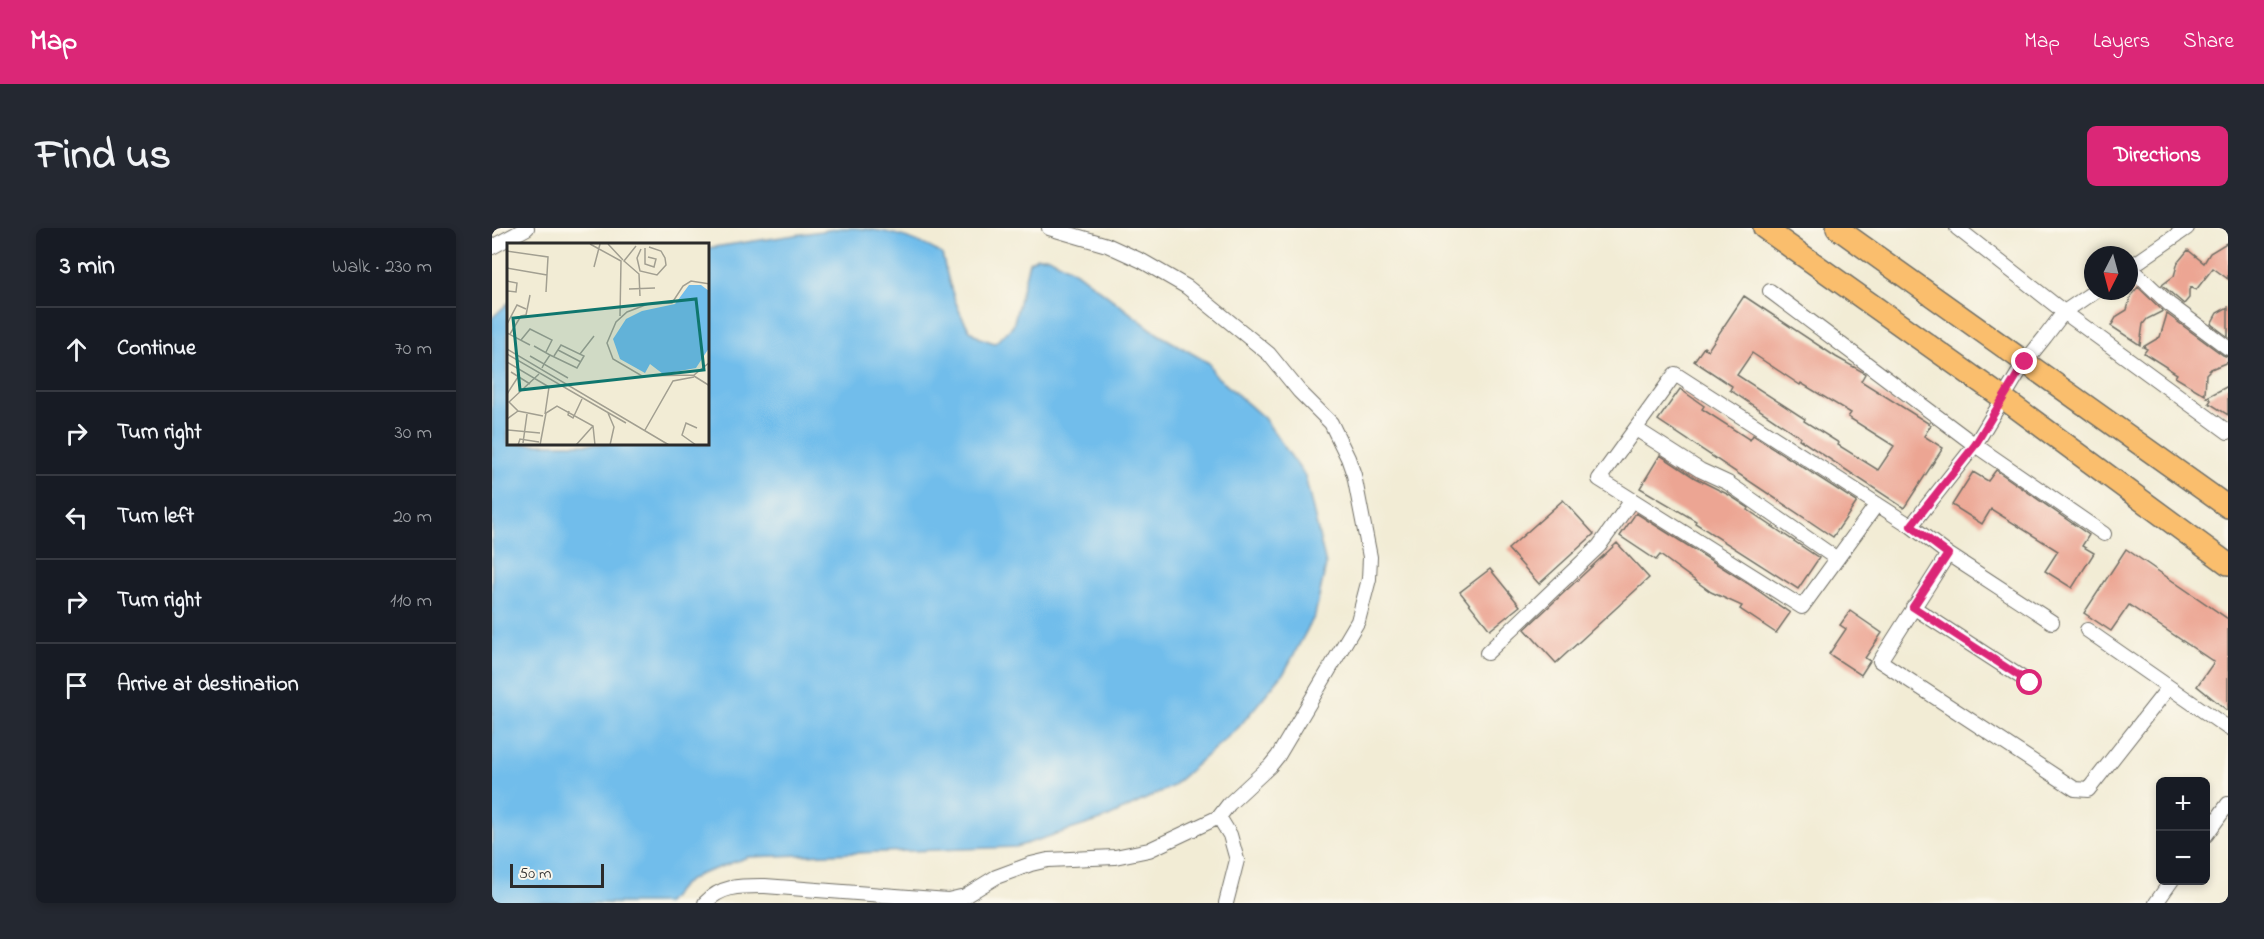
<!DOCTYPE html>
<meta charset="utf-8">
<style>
:root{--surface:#171b24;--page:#242831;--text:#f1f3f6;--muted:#9ea1a6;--line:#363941;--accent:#db2777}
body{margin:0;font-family:"Indie Flower",sans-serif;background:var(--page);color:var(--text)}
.controls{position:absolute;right:18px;bottom:18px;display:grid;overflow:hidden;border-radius:9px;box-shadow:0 3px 9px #0003}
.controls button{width:54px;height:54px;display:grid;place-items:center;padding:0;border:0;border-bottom:2px solid var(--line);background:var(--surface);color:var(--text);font:30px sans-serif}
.compass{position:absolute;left:1592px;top:18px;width:54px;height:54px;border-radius:50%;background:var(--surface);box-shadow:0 3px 9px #0003;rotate:186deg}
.scale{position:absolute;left:18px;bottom:15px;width:94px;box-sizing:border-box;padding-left:6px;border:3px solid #2b2b2b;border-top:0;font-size:16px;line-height:21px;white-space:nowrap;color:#2b2b2b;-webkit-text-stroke:4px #fbf7ec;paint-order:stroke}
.stop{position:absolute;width:18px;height:18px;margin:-14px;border:4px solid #db2777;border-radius:50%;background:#fff}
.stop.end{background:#db2777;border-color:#fff;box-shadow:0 2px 6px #0008}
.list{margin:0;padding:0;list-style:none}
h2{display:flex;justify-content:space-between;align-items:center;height:78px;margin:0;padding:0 24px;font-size:26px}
h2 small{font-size:20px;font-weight:400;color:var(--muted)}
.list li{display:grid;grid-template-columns:39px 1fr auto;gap:18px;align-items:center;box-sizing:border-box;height:84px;padding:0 24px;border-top:2px solid var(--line)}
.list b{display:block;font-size:22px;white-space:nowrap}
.list em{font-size:20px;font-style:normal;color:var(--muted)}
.icon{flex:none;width:33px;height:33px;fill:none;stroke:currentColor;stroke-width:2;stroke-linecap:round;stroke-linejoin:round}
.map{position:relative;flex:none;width:1736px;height:675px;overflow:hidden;border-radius:9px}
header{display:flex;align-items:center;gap:36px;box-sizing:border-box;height:84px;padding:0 30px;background:var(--accent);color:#fff}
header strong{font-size:28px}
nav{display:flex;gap:33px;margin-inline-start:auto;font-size:21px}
.intro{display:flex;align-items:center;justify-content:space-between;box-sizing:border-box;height:144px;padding:0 36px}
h1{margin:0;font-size:42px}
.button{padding:15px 27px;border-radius:9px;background:var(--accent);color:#fff;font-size:21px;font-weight:700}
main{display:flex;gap:36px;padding:0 36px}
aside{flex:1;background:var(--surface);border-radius:9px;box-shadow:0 3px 9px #0003}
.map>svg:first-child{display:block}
.water{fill:#71bdeb;stroke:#4e748b;stroke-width:1.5}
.building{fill:#eca593;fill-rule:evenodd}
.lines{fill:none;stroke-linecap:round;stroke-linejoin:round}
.minor-casing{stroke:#716f66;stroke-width:16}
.highway-casing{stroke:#716f66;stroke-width:24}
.minor{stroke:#fff;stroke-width:14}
.highway{stroke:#fabe6d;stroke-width:21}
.route{stroke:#db2777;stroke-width:8}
.inset-road{fill:none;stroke:#a29f91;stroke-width:1.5}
.view{fill:#0f766e;fill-opacity:0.15;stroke:#0f766e;stroke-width:3}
.inset-edge{fill:none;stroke:#2b2b2b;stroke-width:3}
</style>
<header>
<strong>Map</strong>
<nav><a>Map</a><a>Layers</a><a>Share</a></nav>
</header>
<div class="intro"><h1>Find us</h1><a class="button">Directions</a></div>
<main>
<aside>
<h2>3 min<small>Walk · 230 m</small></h2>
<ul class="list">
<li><svg class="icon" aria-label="ahead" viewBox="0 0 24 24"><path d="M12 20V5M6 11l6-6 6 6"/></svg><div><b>Continue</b></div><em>70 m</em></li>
<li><svg class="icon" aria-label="right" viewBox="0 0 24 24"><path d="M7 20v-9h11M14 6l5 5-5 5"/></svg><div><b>Turn right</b></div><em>30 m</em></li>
<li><svg class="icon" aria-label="left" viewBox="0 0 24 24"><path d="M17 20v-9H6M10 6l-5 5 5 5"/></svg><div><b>Turn left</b></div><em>20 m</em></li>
<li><svg class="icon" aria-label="right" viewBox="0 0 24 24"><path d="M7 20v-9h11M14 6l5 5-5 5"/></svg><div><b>Turn right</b></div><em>110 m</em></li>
<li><svg class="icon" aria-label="arrive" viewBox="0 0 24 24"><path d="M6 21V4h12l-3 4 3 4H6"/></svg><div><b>Arrive at destination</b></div></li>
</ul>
</aside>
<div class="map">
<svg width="1736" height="675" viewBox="0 0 1736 675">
<rect width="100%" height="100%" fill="#fbf7ec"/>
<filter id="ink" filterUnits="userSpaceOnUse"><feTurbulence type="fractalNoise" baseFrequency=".0167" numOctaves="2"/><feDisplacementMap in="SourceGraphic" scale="12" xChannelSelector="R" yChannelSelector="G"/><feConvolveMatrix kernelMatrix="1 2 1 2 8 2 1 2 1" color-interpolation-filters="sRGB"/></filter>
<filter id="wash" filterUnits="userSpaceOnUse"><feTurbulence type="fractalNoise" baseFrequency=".008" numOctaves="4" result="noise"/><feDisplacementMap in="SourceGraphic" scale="24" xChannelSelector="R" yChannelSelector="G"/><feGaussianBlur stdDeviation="1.35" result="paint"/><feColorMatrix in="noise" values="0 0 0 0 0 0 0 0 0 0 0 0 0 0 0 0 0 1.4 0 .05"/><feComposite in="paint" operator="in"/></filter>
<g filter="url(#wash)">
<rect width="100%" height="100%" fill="#f2ecd5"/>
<!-- water -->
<path class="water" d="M350,0C388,0 418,7 450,26C455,49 464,83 478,102C484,110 494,112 503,115L521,98L537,34L545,29H557L584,44L666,106L717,135L722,146L772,190L813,248L834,337L823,387L793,443L747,499L679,559L612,591L524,619L256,629L206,647L190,657L175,675H0V90L16,75V216H216V20Z"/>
<g id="blocks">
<!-- building -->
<path class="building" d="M1736,14V51L1721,40L1704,62L1699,59L1697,62V70L1692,76L1670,57L1682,48L1686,34L1696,22L1712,35L1718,25Z
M1646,59L1671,83L1655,91L1651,96L1648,117L1619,98L1625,88L1635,82L1639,67Z
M1252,68L1344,129L1371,144L1373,146L1369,153L1439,197L1432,208L1451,220L1412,280L1307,211L1308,209L1238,162L1240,158L1202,133L1212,119L1216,122ZM1260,125L1308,157L1309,155L1359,185L1356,189L1402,218L1386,242L1346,217L1347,215L1312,193L1313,191L1245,147Z
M1736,79V109L1719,96L1725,85Z
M1675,86L1731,127L1736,129V134L1719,141L1714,146L1713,167L1683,149L1685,146L1652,125L1655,121L1651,119L1668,109Z
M1736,158V187L1717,175L1719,172L1715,169Z
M1188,161L1212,178L1210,181L1258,212L1261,207L1365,274L1341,309L1166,192Z
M1168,227L1203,250L1237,267L1257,280L1256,282L1327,330L1306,361L1203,295L1204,293L1148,260Z
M1504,242L1597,307L1590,318L1602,325L1580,360L1553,343L1566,323L1499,281L1490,296L1460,277L1481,244L1496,253Z
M1071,272L1102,306L1047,356L1016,321Z
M1144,285L1255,355L1298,385L1284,405L1248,381L1250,378L1219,364L1168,327L1164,332L1128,308Z
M1125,315L1157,350L1064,435L1033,401Z
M1634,321L1736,391V483L1705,458L1722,434L1637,377L1619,403L1592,385Z
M998,341L1028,378L998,402L968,364Z
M1358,383L1390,405L1373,430L1378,433L1369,447L1337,426L1354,401L1348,397Z"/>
</g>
</g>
<g filter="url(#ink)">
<use href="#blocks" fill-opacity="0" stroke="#716f66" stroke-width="1.5"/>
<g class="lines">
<defs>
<path id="minor" d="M1465,0L1572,84L1736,204
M0,19L35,0
M1638,39L1677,76L1736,120
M1637,40L1695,0
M1278,63L1483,217L1533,134L1553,109L1572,84L1603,63
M1144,201L1208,242L1236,255L1345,331
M1385,276L1310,379L1107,251L1183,146L1419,298
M1456,326L1388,433L1583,561L1596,562L1677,459
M1421,379L1538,455
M1560,394L1456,326L1419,298L1483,217L1612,306
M1595,402L1736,500
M995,425L1107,318L1140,272
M727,589L738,607L745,632L734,675
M1714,607L1736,576
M213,675C230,657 249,658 273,658L456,672L473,668L504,649L539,636L556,632L623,629L657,622L727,589L737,576L778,538L786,528L866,393L877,351L878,329L862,247L856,230L839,195L807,163L777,126L695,59L650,33L615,17L557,0
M1664,675L1680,652"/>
<path id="highway" d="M1272,0L1511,170L1736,336
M1345,0L1736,279"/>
</defs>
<!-- minor casing -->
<use href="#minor" class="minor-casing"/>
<!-- highway casing -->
<use href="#highway" class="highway-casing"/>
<!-- minor -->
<use href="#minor" class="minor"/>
<!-- highway -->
<use href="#highway" class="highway"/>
</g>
</g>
<g class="lines" filter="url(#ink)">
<!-- route -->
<path class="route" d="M1533,134L1483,217L1419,298L1456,326L1421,379L1538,455"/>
</g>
<!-- overview -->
<g transform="translate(15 15)">
<rect width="202" height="202" fill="#f2ecd5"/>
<path d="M182,42H194L202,48V105L189,125L156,131L143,121L138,130L113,116L106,96L119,76L135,68L168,61Z" fill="#71bdeb"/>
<path class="inset-road" d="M83,1L114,18L113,73M101,1L116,17M129,3L117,18L132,31L133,53M138,5V21L147,24L149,16L141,14M134,6L130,15L133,28L150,32L159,22L158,15L154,8L142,4M0,8L41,14L39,49M87,24L93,1M0,25L40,32M0,38L10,40L9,49L0,48M203,41L184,38L176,43L165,60L141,61L120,69L109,79L100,100L106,116L135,133L187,132L203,119M122,46L148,45M0,81L10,62L19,66M0,90L23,102M3,91L14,73L19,72L23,52M14,97L23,86L45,97L39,109M0,106L162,202M51,107L74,119M0,111L119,180M73,111L87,93M43,112L70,125L77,113L54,102L47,113M23,113L37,121L43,112L27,103M0,119L42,144L38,171M35,125L37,121L61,135M4,129L23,141M187,133L203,143M0,151L11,134M11,168L36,173M62,168L61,172L66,175L75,156M101,170L107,184L103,202M0,176L11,168L2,159L32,131M0,187L33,190M138,187L166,138L187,134M16,200L20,171M11,202L13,196L32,199M33,202L39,170L50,163L86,183L88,202M69,202L86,183M189,202L175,192L179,180L190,185"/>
<path class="view" d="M189,56L197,127L13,147L6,75Z"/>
<rect width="202" height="202" class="inset-edge"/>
</g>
</svg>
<div class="controls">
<button>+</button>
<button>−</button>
</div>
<svg class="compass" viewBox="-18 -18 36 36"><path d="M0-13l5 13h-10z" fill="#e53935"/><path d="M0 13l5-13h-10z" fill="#9ea1a6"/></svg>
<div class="scale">50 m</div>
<div class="stop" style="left:1538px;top:455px"></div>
<div class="stop end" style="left:1533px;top:134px"></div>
</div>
</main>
